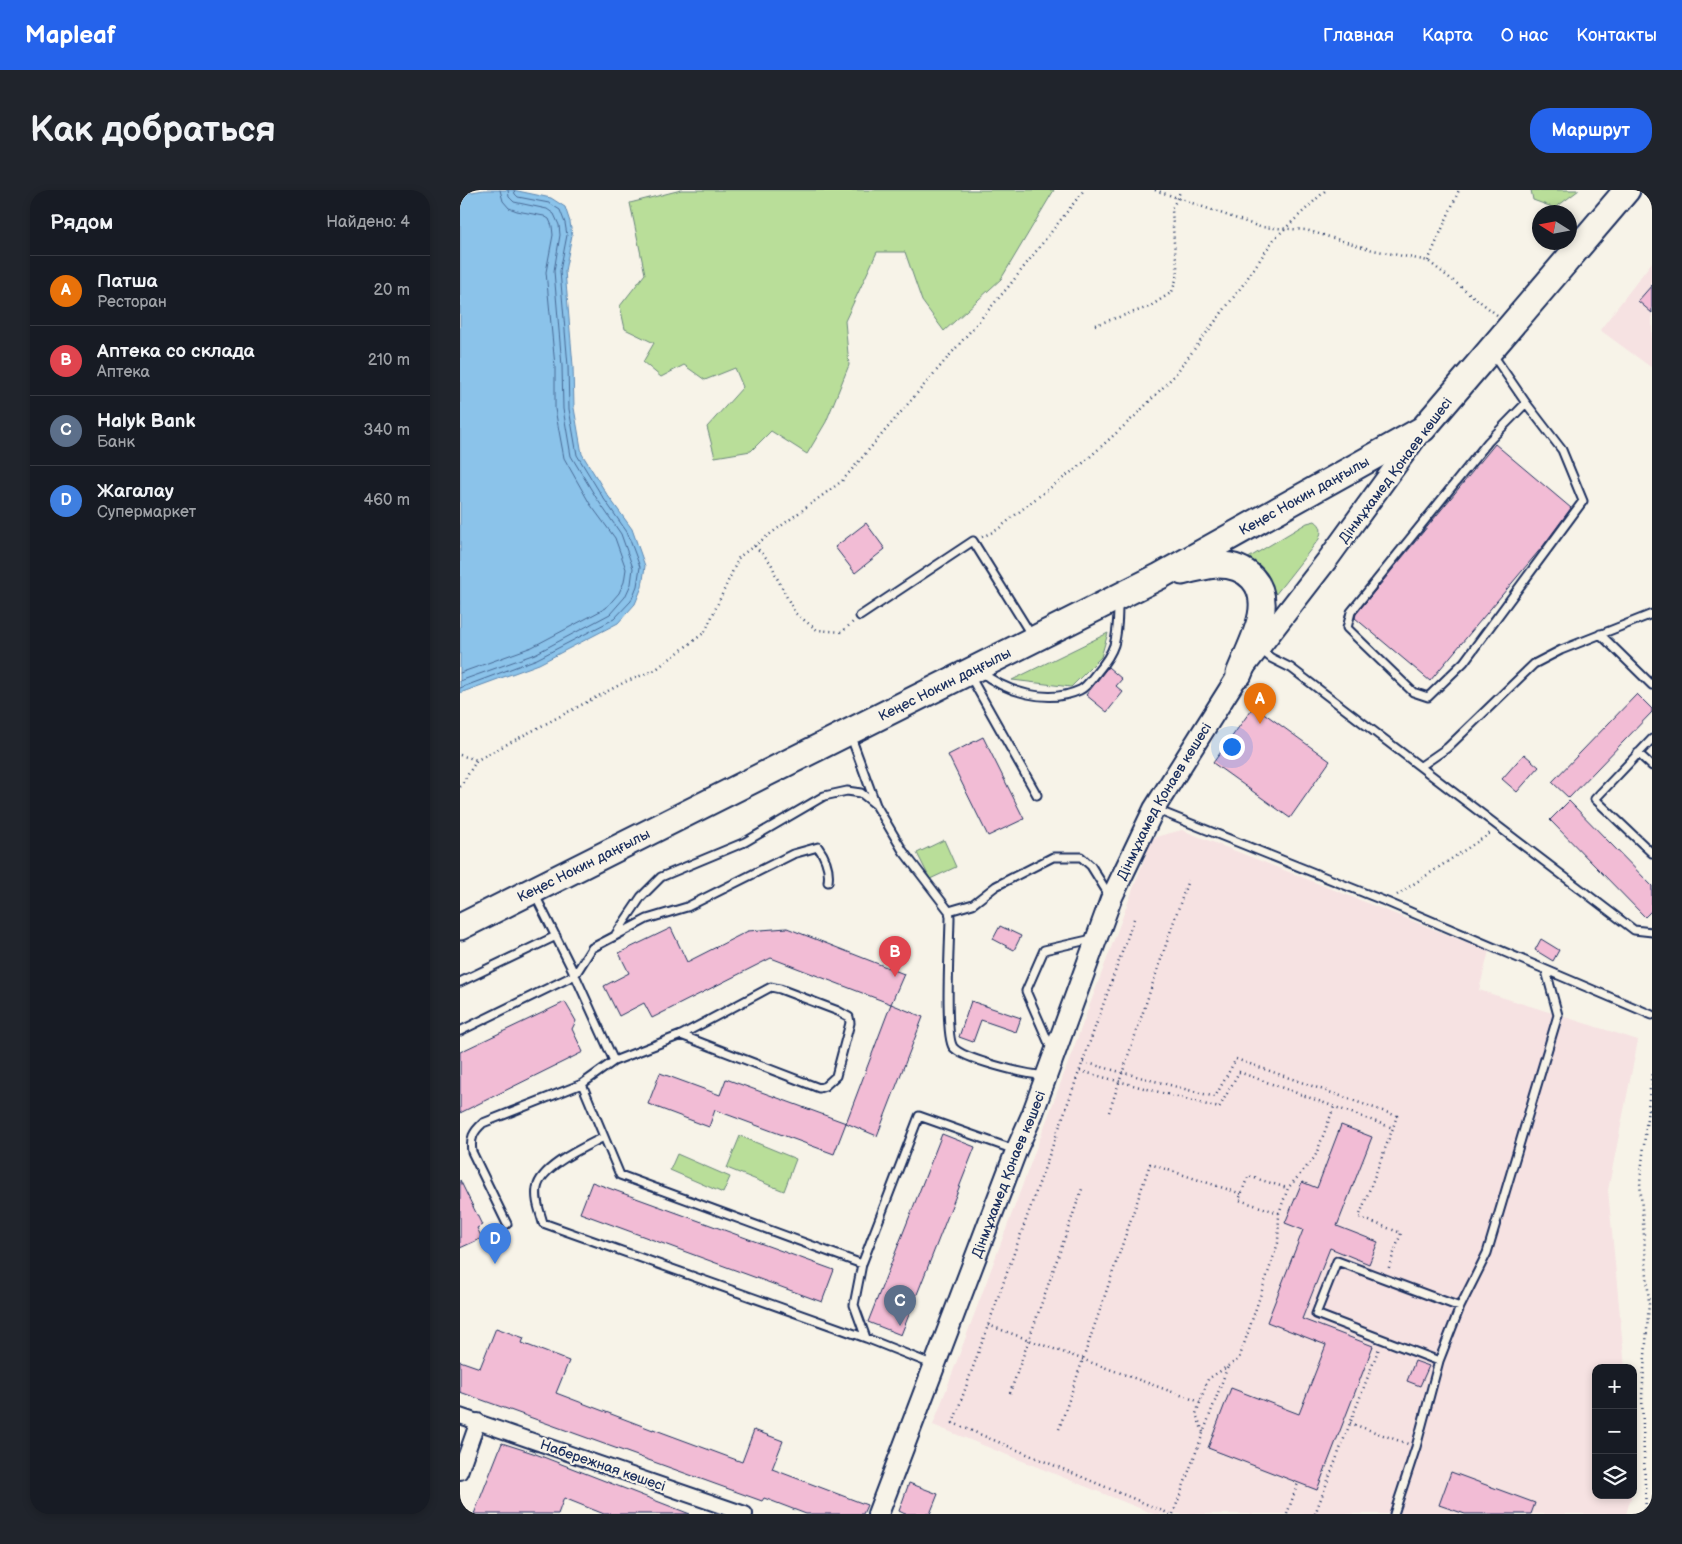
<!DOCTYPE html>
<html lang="ru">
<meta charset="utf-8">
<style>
:root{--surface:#171b24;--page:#20242c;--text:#f1f3f6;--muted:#9ea1a6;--line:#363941;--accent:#2563eb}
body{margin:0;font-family:"Balsamiq Sans",sans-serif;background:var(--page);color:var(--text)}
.controls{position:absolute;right:15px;bottom:15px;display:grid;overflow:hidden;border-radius:10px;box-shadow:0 2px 8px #0003}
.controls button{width:45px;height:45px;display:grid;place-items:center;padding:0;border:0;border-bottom:1px solid var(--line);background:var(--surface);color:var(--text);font:25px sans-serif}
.compass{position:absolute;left:1072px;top:15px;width:45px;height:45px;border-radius:50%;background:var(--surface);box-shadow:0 2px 8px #0003;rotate:281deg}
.you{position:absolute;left:771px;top:556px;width:18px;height:18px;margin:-12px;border:4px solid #fff;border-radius:50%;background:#1a73e8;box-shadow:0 0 0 8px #1a73e833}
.badge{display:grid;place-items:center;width:32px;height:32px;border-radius:50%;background:var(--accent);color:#fff;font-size:16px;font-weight:700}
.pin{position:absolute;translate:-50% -41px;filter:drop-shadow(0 1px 2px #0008)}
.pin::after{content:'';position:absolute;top:26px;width:18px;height:15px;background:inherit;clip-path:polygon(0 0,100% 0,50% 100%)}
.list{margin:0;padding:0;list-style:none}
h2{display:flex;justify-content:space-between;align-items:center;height:65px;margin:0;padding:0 20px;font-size:21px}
h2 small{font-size:16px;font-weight:400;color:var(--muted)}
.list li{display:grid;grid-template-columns:32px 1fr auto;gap:15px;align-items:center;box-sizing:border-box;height:70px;padding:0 20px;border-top:1px solid var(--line)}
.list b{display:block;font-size:19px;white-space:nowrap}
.list p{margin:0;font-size:16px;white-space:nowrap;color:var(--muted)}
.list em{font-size:16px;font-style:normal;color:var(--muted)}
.icon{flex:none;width:28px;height:28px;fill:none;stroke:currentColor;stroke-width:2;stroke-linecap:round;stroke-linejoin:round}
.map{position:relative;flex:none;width:1192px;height:1324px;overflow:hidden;border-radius:20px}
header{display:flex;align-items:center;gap:30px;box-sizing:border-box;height:70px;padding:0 25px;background:var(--accent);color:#fff}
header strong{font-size:24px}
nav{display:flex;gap:28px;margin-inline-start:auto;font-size:18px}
.intro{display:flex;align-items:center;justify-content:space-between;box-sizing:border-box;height:120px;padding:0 30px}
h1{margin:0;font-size:35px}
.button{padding:12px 22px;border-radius:20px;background:var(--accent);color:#fff;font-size:18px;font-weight:700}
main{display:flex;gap:30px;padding:0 30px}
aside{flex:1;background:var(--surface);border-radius:20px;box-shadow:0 2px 8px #0003}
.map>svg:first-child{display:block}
.built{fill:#f6e2e2}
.green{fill:#b9de99;stroke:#6a867c}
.water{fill:#8bc3ea;stroke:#5e88b2}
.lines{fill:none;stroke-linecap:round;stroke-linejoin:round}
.shore{stroke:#486a96;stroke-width:1}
.building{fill:#f2bcd5;stroke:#1b2f5e}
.lane-casing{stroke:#1b2f5e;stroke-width:11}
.street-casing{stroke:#1b2f5e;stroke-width:18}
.secondary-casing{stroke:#1b2f5e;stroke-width:24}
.highway-casing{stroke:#1b2f5e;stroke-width:29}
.path{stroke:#1b2f5e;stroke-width:2.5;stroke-dasharray:1 4;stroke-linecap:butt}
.lane{stroke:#f7f3e8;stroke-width:7}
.street{stroke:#f7f3e8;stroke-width:14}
.secondary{stroke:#f7f3e8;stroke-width:20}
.highway{stroke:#f7f3e8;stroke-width:25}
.labels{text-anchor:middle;stroke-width:4.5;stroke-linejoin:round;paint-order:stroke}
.street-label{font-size:14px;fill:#1b2f5e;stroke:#f7f3e8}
</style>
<header>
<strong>Mapleaf</strong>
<nav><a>Главная</a><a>Карта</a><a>О нас</a><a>Контакты</a></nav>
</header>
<div class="intro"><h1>Как добраться</h1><a class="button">Маршрут</a></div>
<main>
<aside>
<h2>Рядом<small>Найдено: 4</small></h2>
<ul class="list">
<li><span class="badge" style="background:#e8710a">A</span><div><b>Патша</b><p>Ресторан</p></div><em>20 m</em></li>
<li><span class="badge" style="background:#e0444e">B</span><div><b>Аптека со склада</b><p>Аптека</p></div><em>210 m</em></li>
<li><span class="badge" style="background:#5c6f8a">C</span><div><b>Halyk Bank</b><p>Банк</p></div><em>340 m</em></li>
<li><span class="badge" style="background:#3f7fe0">D</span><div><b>Жагалау</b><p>Супермаркет</p></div><em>460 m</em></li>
</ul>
</aside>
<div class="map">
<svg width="1192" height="1324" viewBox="0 0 1192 1324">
<rect width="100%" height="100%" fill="#f7f3e8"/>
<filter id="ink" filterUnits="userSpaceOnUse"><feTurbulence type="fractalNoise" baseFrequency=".02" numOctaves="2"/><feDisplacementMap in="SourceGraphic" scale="10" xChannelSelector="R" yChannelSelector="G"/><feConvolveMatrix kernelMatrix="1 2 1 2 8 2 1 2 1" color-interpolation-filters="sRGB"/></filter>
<g filter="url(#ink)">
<!-- built -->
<path class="built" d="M1192,72V178L1140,140Z
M722,640L1029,761L1019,800L1178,850L1148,1000L1165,1178H1136V1305H1172L1166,1324H694L473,1235L692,648Z"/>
<!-- green -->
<path class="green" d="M221,0H594L541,89L484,141L462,111L445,62H417L385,131L389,175L366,232L347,264L311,241L291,261L255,267L247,237L283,197L275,178L245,190L224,175L201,187L183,172L194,153L165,139L160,116L185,84L170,13Z
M1071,0H1119L1095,18L1073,10Z
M855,331C862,336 862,341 859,349L808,414L780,373L847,333Z
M648,443L641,467L611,497L552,490Z
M484,650L496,677L470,689L457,663Z
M280,946L336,969L324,1001L267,978Z
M217,964L270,987L263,1003L210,980Z"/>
<!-- water -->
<path class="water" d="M24,0H53L91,8L105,17L110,32L112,45L105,81L113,176L114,218L122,264L146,303L172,339L185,376L182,397L175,414L158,433L79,474L0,503V4Z"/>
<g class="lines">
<!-- shore -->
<path class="shore" d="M0,483L72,457L146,418L159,403L164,392L166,379L155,348L130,314L104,268L95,219V176L86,82L93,45L92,36L89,29L84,26L57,21L49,18L43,11L40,0
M0,491L75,464L150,424L165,407L171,394L173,378L161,344L137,309L111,266L103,219L102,176L94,81L100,45L99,35L94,24L87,19L54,12L49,7L48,0
M0,498L77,469L154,429L171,411L177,396L180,377L167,342L142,306L117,265L109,219L108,176L100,81L107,45L105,33L100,20L89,13L58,7L55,4L54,0"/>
</g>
<!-- building -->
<path class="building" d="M1192,95V123L1178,111Z
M1035,254L1111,318L1083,356L970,491L895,428L896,424Z
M406,333L425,359L395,383L375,357Z
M648,477L662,489L656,496L663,502L647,522L626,505Z
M1177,504L1192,519V522L1109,608L1092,592Z
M794,516L870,571L830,628L753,573Z
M523,547L564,629L528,646L488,565Z
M1064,564L1079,577L1057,602L1042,589Z
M1109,611L1192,696V720L1185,727L1090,630Z
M540,736L561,746L554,760L533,749Z
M211,738L227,772L288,741L327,738L444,784L431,814L311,768L192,828L184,813L159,826L144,796L169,783L159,763Z
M1081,749L1099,760L1093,771L1075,760Z
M511,811L561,828L556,842L521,830L513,852L499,847Z
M105,812L116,831L112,839L123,862L0,923V862Z
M431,814L463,827L417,946L386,933Z
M200,883L260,905L266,889L386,933L374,964L255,920L249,937L188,914Z
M881,935L912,947L877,1036L918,1052L909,1074L870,1058L842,1129L913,1156L857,1300L748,1258L771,1198L839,1224L866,1155L807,1132L843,1040L825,1033L842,992L857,998Z
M482,944L515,957L441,1145L408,1132Z
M0,990L22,1035L17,1038L22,1048L0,1058Z
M132,992L374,1080L362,1112L120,1023Z
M36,1138L64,1148L62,1153L109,1171L96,1203L193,1240V1239L282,1272L294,1240L323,1251L312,1279L407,1315L403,1324H346L304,1308L302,1311L0,1202V1171L20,1178Z
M955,1171L969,1176L960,1196L947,1191Z
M42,1253L73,1263L230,1324H144L104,1308L98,1324H14Z
M991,1282L1075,1313L1071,1324H1005L979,1315Z
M449,1293L478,1304L470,1324H445L439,1321Z"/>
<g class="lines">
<defs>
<path id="lane" d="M1190,0L1192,1
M1033,165L1066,213L1102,260L1123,311L1004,472L968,507L953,502L887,438L891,422L1028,252L1066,213
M400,426L513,351L572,446
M1140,444L1192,495
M801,460L811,468L831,478L1174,740L1192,742
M520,481C545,502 588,515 620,500C627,497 633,487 638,481C644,474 651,464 654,455C658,441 658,427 658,413
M510,486L577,605
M391,547L416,615L443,661L489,721L490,727C490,748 484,844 493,857C502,869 568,885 583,885
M1192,549L1135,609L1192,663
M1178,563L1192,576
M961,576L987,558L1074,474L1101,460L1192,424
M697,620L927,712L1192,825
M74,703L115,785L132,758L155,746L187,729L227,717L333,664L358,657C366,668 370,679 368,692
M489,721L513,714L536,696L593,667H621L631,676L649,705
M156,744L181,707L201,687L285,652L364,606L387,601L401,603L416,615
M0,792L96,746
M0,841L115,785L154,871L122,894L160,985L402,1074
M591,858L566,801L584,760L632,749
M154,871L221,845L311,797L320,799L378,821L389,827L390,833L376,886L365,896L359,898L221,845
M144,947C125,957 81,976 77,998C75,1011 80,1021 83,1033L406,1148L474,1175
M47,1034L12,962C10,948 13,942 23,933L122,894
M1000,1117L979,1171L856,1124L877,1071L1000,1117L1027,1063L1098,825L1086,781
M406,1148L394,1115L402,1074L459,926L555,960
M934,1324L956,1257L979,1171"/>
<path id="street" d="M0,1226L285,1324
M0,1282L18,1231"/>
<g id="secondary">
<path id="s1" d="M418,1324L556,961L572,925L651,709L694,619L779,484L868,369L961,241"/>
</g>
<g id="highway">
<path d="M722,382C733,379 745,376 756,375C788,374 807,395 801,426C797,446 786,466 779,484"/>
<path id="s2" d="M0,737L700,386L963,239L1167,0"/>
</g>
</defs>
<!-- lane casing -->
<use href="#lane" class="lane-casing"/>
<!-- street casing -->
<use href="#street" class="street-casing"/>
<!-- secondary casing -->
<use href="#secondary" class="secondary-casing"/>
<!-- highway casing -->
<use href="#highway" class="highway-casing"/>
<!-- path -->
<path class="path" d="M695,0L800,37L846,40L913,60L968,71L1037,125
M968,71L999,0
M635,135L689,117L712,102L718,84L714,53L712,19L721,0
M522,347L537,340L570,313L622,274L675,226L714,186L782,96L814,49L866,0
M295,356L311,373L317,388L335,423L357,440L382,442L393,432
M0,565L17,570
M0,597L17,570L165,492L195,480L245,442L279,367L382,291L549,96L624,0
M937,705L1032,642
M674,729L493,1233L710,1324
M623,872L755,907L776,869L937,926L933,938
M620,881L759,918L779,882L933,938L899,1027L941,1043L928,1080
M649,922L728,690
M819,1023L779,1010L788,986L827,998
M528,1135L740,1212
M550,1203L623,996
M890,1233L948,1254
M599,1239L690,974L782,1004
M743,1242L736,1224L748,1189L779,1169L818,1053L819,1023L828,998L855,967L874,917
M713,1324L768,1176
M827,1324L838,1293
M855,1324L919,1158
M1186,1324L1182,1206L1189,1113L1180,992L1192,881"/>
<!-- lane -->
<use href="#lane" class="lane"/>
<!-- street -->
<use href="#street" class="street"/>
<!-- secondary -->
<use href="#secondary" class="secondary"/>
<!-- highway -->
<use href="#highway" class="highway"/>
</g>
</g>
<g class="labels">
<!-- street labels -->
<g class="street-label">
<text transform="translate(935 280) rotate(-53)" y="5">Дінмұхамед Қонаев көшесі</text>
<text dy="5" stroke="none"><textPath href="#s2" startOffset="948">Кеңес Нокин даңғылы</textPath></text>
<text dy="5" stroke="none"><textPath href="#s2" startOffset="542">Кеңес Нокин даңғылы</textPath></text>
<text dy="5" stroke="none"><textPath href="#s1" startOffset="769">Дінмұхамед Қонаев көшесі</textPath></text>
<text dy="5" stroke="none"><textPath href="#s2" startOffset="138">Кеңес Нокин даңғылы</textPath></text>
<text dy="5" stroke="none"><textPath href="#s1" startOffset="364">Дінмұхамед Қонаев көшесі</textPath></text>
<text transform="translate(143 1275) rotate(19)" y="5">Набережная көшесі</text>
</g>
</g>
</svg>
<div class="controls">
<button>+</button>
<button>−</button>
<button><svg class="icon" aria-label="layers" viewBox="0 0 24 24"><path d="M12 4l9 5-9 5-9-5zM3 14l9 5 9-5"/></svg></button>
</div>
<svg class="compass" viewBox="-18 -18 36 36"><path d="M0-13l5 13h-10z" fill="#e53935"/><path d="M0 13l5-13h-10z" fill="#9ea1a6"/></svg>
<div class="you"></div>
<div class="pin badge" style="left:800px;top:534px;background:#e8710a">A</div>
<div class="pin badge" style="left:435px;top:787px;background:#e0444e">B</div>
<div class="pin badge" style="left:440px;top:1136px;background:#5c6f8a">C</div>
<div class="pin badge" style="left:35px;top:1074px;background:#3f7fe0">D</div>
</div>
</main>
